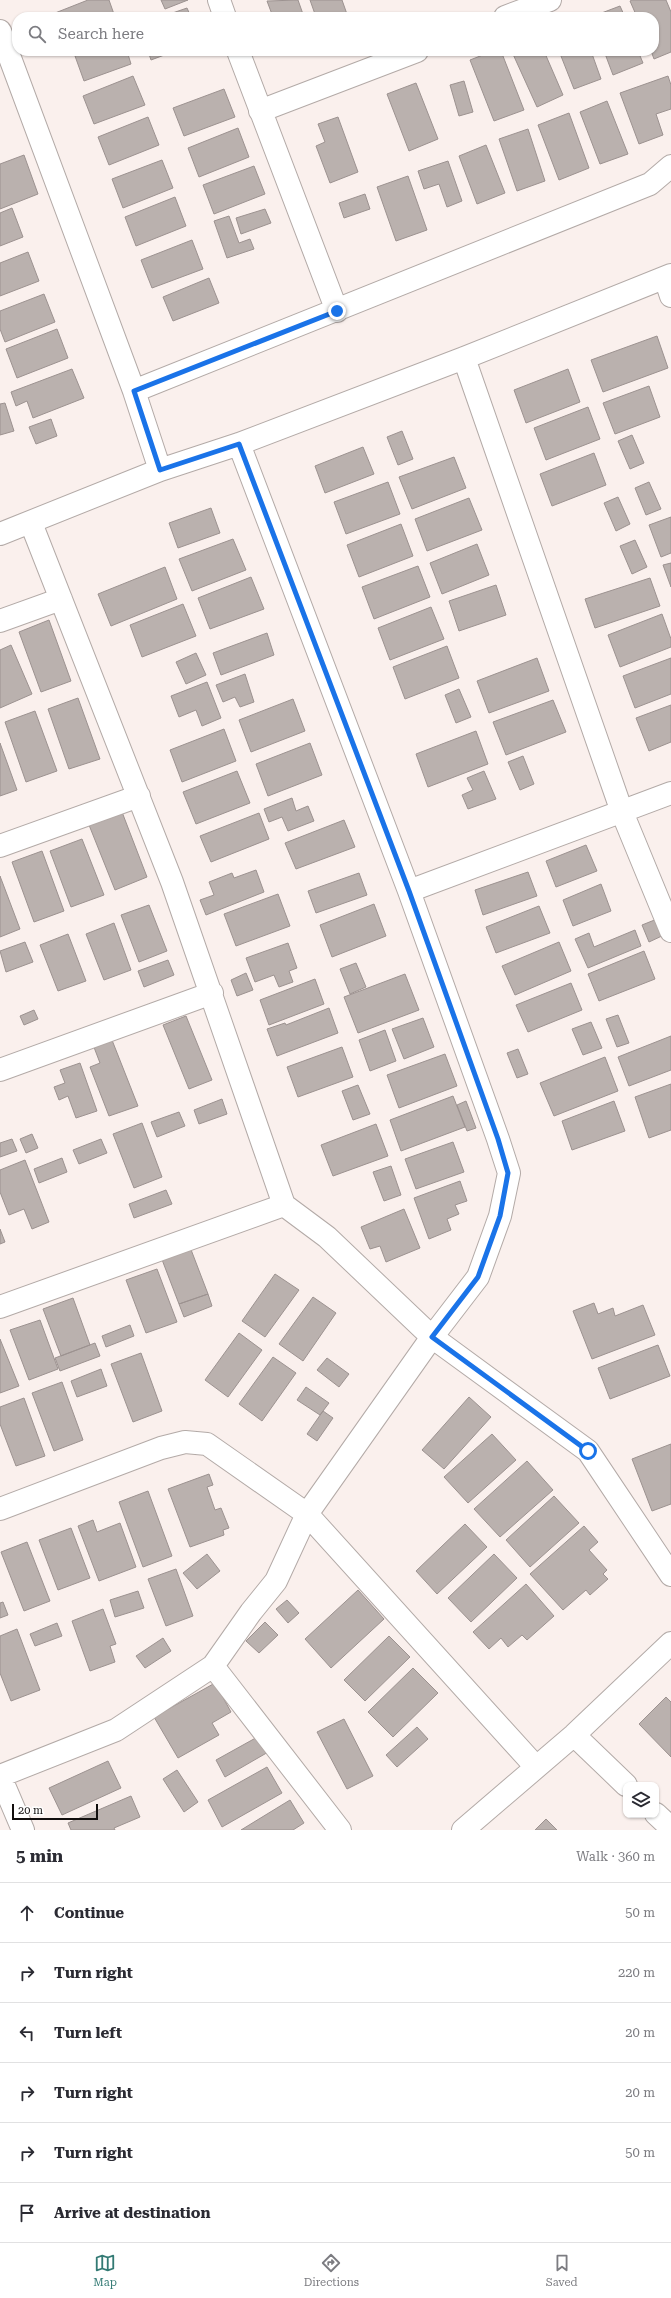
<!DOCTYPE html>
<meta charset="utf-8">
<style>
:root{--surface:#fff;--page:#f2f2f3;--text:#2b2b33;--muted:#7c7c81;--line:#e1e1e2;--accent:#337a74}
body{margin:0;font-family:"Roboto Serif",serif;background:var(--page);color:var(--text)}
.controls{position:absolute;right:12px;bottom:12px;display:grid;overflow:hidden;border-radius:8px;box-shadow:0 1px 3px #0004}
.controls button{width:36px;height:36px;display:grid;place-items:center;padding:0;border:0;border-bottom:1px solid var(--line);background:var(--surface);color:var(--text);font:20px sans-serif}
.scale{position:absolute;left:12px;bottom:10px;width:86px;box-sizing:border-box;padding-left:4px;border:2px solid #110e0d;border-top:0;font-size:11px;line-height:14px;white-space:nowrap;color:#110e0d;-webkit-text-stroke:3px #fff;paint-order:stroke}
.stop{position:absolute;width:12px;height:12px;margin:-9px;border:3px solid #1a73e8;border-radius:50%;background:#fff}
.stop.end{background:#1a73e8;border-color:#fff;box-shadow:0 1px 4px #0008}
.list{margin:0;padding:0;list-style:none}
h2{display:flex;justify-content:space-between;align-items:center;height:52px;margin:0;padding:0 16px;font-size:17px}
h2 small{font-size:13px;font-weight:400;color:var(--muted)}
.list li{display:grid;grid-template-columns:26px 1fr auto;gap:12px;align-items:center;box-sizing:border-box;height:60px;padding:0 16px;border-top:1px solid var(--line)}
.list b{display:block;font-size:15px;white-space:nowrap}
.list em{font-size:13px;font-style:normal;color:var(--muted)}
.icon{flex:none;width:22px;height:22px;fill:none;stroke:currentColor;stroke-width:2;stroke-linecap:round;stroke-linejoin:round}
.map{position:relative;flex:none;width:671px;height:1830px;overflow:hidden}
.search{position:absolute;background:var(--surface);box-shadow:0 1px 3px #0004;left:12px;right:12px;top:12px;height:44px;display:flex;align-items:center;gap:10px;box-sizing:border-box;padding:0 14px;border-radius:16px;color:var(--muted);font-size:15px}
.sheet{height:412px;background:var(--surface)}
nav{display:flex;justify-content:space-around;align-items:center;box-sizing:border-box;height:56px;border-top:1px solid var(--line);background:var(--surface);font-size:11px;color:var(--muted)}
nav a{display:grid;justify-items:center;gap:2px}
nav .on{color:var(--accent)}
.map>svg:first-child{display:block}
.building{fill:#bab1ae;stroke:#9c9290}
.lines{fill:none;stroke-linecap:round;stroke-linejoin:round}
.minor-casing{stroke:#b3aaa7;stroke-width:24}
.minor{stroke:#fff;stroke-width:22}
.route{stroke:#1a73e8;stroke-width:5}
</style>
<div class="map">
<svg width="671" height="1830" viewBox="0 0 671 1830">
<rect width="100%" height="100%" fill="#faf0ed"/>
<!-- building -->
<path class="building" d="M88,0H109L115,17H51L50,15Z
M161,0H188L165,9Z
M298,0L304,17H287L286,13L273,17L267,1Z
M310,0H342L348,17H316Z
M632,0H666L671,12V52L654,59L651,51H654V17H637L630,1Z
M620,6L625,17H591Z
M187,8L191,17H161Z
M88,51H127L131,64L84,81L75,56Z
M148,51H175L151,60Z
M493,51H501L524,110L494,121L470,60Z
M544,51L563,95L537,107L512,52Z
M559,51H591L601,79L574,89Z
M604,51H638L643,63L613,75Z
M133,76L145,105L94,124L83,96Z
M668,76L671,85V109L656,114L663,135L639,144L620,93Z
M464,81L473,112L459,116L450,85Z
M416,83L438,139L409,151L387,94Z
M224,89L235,117L184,136L173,108Z
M607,101L628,154L600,164L580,112Z
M569,113L589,168L559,180L538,125Z
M148,117L159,145L109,165L98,137Z
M338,117L358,172L330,183L316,146L325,142L318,124Z
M238,128L249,157L199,177L188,148Z
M528,129L545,181L517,191L499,139Z
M486,145L505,193L477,204L459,156Z
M24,155L38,194L0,209V164Z
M162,160L173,188L123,208L112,179Z
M448,161L462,201L447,207L439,184L424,189L418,171Z
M254,166L265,194L214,214L203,185Z
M408,176L427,230L396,241L377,187Z
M365,194L370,209L344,218L339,203Z
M175,197L186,226L136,246L125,217Z
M12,208L23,237L0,246V213Z
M265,209L271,223L241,234L236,218Z
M229,216L239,243L250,239L254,249L227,258L214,221Z
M192,240L203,269L152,288L141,260Z
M28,252L39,281L0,296V263Z
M209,278L219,303L173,321L163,297Z
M44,294L55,322L5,342L0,329V311Z
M57,329L68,358L17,378L6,349Z
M657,336L668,368L603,392L591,360Z
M72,369L84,398L33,418L27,401L16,406L11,392Z
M568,369L580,402L526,423L514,390Z
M649,386L660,417L615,434L603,403Z
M5,403L14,431L0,435V404Z
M588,407L600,439L546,460L534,428Z
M51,419L57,436L36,444L29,427Z
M402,431L413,459L398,465L387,437Z
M632,435L644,463L630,469L618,441Z
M363,447L374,474L325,493L315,466Z
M594,453L606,485L552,506L540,474Z
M454,457L466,488L412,509L399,477Z
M388,482L400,514L346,534L334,502Z
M649,482L661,509L646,515L635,488Z
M618,497L630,524L616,531L604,503Z
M469,498L482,530L427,551L415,519Z
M211,508L220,533L178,548L169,523Z
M671,517V553L661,557L649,525Z
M401,524L413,556L359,577L347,545Z
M233,539L246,570L192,591L179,559Z
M635,540L647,567L632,574L620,546Z
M477,544L489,575L442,594L430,563Z
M671,563V587L663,565Z
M418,566L430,597L374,619L362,587Z
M165,567L177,599L111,626L98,594Z
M251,577L264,609L210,629L198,598Z
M650,578L660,606L595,628L585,599Z
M496,585L506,615L459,631L449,601Z
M183,604L196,636L142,657L130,625Z
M431,607L444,639L390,660L378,628Z
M662,614L671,639V647L620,667L608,635Z
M49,620L71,681L41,692L19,632Z
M267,633L274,655L221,675L213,653Z
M11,645L32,694L0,708V650Z
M447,646L459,678L405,699L393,667Z
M196,653L206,675L186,684L176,662Z
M537,658L549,691L489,713L477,681Z
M671,658V694L635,708L623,676Z
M245,674L254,702L240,707L235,697L223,702L216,685Z
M207,682L221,718L202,726L196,710L179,717L171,696Z
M459,689L471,717L456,723L445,695Z
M78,698L100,759L69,769L48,709Z
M293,699L305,731L251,752L239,720Z
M553,700L566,732L506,755L493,722Z
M671,705V742L649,751L636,718Z
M35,711L57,771L26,782L5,722Z
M224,729L236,761L182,782L170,750Z
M476,731L488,764L428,787L416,754Z
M0,743L17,790L0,796Z
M310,743L322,775L268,796L256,764Z
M523,756L534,784L520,790L508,762Z
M237,771L250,803L196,824L183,792Z
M484,771L496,799L468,809L462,795L473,790L467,778Z
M292,798L296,811L308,806L314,821L288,831L282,817L269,822L264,809Z
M122,812L147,877L115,890L89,825Z
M259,813L269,839L211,862L200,836Z
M344,820L355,847L296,869L285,843Z
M82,839L104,895L71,907L50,851Z
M586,845L597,871L556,887L546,861Z
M42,851L64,911L34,922L12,862Z
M256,870L264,892L206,915L200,900L214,895L209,882L232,873L234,878Z
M528,872L537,896L483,915L475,890Z
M359,873L367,895L316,913L308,891Z
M0,876L20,929L0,937Z
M601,884L611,911L573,926L563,900Z
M278,894L290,926L236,946L224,914Z
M374,904L386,936L332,957L320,925Z
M149,905L167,951L139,962L121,915Z
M539,906L550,933L496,953L486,927Z
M657,919L664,935L649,942L642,925Z
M114,923L131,970L104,980L86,934Z
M635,930L641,946L588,968L575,939L589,933L594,947Z
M68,934L86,981L58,991L40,945Z
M25,942L33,962L6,972L0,951Z
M559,942L571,971L515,995L502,966Z
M288,943L297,968L289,971L293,982L279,987L274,975L255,982L246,958Z
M644,951L655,979L599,1001L588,974Z
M168,960L174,975L144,987L138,971Z
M356,963L366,987L350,994L340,969Z
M246,973L253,990L237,996L231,980Z
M405,974L419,1010L358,1033L344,997Z
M315,979L324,1004L269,1025L260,1000Z
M571,983L582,1010L528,1032L516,1005Z
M329,1008L338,1033L277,1056L267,1029L285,1023L286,1025Z
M34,1010L38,1019L24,1025L20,1016Z
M618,1015L629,1043L617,1047L606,1019Z
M186,1016L212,1080L189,1089L163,1025Z
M423,1018L434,1047L404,1059L392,1029Z
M591,1022L602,1048L583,1055L572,1029Z
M385,1030L396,1061L370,1071L359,1040Z
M110,1035L138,1106L109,1116L90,1067L100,1063L92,1042Z
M671,1036V1070L629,1086L618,1057Z
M342,1047L353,1077L298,1097L287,1067Z
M518,1049L528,1074L517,1078L507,1053Z
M445,1054L457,1086L399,1108L387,1075Z
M605,1057L618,1091L554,1116L540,1083Z
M80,1063L97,1111L76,1118L68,1096L59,1100L54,1087L65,1083L60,1070Z
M671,1084V1130L649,1138L635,1097Z
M358,1085L370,1114L353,1120L342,1091Z
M453,1096L465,1127L401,1151L390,1120Z
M222,1099L227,1114L199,1124L194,1110Z
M466,1101L476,1128L467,1131L457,1105Z
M614,1101L625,1131L572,1150L562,1121Z
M179,1112L185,1126L157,1137L151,1122Z
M142,1123L162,1177L134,1188L113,1134Z
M376,1124L388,1156L333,1176L321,1145Z
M32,1134L38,1148L26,1153L20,1139Z
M12,1139L17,1151L0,1157V1143Z
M101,1139L107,1153L79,1164L73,1150Z
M453,1142L464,1172L416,1189L405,1159Z
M62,1158L67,1172L39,1183L34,1169Z
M25,1160L49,1222L32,1229L24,1209L9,1215L0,1192V1170Z
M391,1166L401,1195L384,1201L373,1172Z
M460,1181L467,1201L455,1205L459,1214L447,1219L451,1230L429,1239L414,1198Z
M166,1190L172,1204L134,1218L129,1204Z
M404,1209L420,1248L386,1262L380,1246L370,1249L361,1227Z
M0,1229L5,1242L0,1244Z
M190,1247L208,1294L179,1304L161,1257Z
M157,1269L177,1322L146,1333L126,1280Z
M275,1274L299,1290L265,1337L242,1321Z
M208,1294L212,1306L184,1317L179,1304Z
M313,1297L336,1313L303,1361L279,1344Z
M73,1298L90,1345L61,1356L43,1309Z
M594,1303L598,1314L613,1308L615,1316L643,1305L655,1335L592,1359L573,1311Z
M40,1320L58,1369L29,1380L10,1330Z
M130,1325L134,1336L106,1347L102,1336Z
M239,1333L262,1350L228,1397L205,1380Z
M0,1339L19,1386L0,1393Z
M95,1343L100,1356L60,1371L55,1358Z
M658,1345L670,1376L610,1399L598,1368Z
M141,1353L162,1411L133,1422L111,1364Z
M273,1357L296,1373L262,1421L239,1404Z
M327,1358L349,1374L339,1387L317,1370Z
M101,1369L107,1386L77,1397L71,1381Z
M62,1382L83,1440L54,1451L32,1393Z
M306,1387L329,1403L320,1415L297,1400Z
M469,1397L491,1417L444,1469L422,1450Z
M24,1398L45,1456L16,1466L0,1424V1407Z
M323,1411L333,1418L317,1441L307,1434Z
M492,1434L516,1460L468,1503L444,1477Z
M671,1444V1504L652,1511L632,1459Z
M527,1461L553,1490L500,1537L474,1509Z
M209,1474L213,1485L207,1487L215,1510L221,1508L229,1528L223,1530L224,1535L190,1547L168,1489Z
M148,1491L172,1556L143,1567L119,1502Z
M554,1496L579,1523L530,1567L506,1540Z
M93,1520L97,1532L120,1523L136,1567L99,1581L78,1526Z
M465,1524L487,1547L437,1594L416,1571Z
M584,1526L598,1542L589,1550L607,1570L603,1574L608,1579L590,1595L586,1590L563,1610L530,1574Z
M71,1528L90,1578L58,1590L39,1540Z
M27,1542L50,1601L24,1611L1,1552Z
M207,1554L220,1571L197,1589L183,1573Z
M494,1554L517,1578L471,1622L448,1598Z
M176,1569L193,1616L166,1626L148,1579Z
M526,1584L554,1616L527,1640L522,1635L508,1647L501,1638L489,1649L473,1632Z
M358,1590L384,1619L331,1668L305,1639Z
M138,1591L144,1608L115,1617L110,1600Z
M287,1600L299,1613L288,1623L276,1609Z
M3,1602L8,1615L0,1618V1603Z
M103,1609L116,1644L110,1646L115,1662L90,1671L72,1621Z
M265,1622L278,1635L259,1653L246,1641Z
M57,1623L62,1636L35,1646L30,1634Z
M17,1629L40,1690L11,1701L0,1673V1636Z
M389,1636L410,1657L365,1701L344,1680Z
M163,1638L171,1651L145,1668L136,1656Z
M413,1668L438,1693L393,1737L368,1712Z
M215,1683L231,1712L212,1723L219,1735L178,1758L154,1717Z
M666,1697L671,1702V1757L639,1724Z
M344,1719L373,1776L347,1789L317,1732Z
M417,1727L428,1739L397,1767L386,1755Z
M261,1735L270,1751L225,1777L216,1760Z
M108,1761L121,1788L62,1815L49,1788Z
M267,1767L282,1793L222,1827L208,1800Z
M177,1770L198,1802L184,1812L163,1779Z
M131,1796L140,1817L114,1828L115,1830H71L68,1823Z
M290,1800L304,1823L293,1830H241Z
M546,1819L557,1830H535Z"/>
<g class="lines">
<defs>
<path id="minor" d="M219,0L225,17
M505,17L550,0
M0,31L134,391L160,470
M238,51L337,311
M260,111L417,51
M665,278L671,296
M464,358L622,812L671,931
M134,391L650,184L671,166
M31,523L172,882L284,1205
M0,534L160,470L239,444L464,358L671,275
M0,621L61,599
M0,846L139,796
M409,891L671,793
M0,1070L212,993
M0,1307L284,1205L327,1237L432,1337L588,1451L671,1575
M0,1509L161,1448L185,1442L207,1444L307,1514L536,1767
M213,1666L340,1830
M574,1735L626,1785
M0,1776L116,1730L213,1666L251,1612L276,1581L307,1514L432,1337L478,1277L500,1216L509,1173L498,1139L409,891L239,444
M0,1776L23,1830
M656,1814L671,1828
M463,1830L574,1735L671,1643"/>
</defs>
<!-- minor casing -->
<use href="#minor" class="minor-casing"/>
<!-- minor -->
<use href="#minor" class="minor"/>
</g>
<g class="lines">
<!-- route -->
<path class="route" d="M337,311L134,391L160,470L239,444L409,891L498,1139L508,1173L500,1216L478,1277L432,1337L588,1451"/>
</g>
</svg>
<div class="controls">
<button><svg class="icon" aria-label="layers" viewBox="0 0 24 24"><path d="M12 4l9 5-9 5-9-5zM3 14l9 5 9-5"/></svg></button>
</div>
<div class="scale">20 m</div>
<div class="stop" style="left:588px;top:1451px"></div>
<div class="stop end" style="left:337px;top:311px"></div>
<div class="search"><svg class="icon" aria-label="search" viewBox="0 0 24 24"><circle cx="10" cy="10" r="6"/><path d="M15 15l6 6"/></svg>Search here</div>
</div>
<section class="sheet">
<h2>5 min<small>Walk · 360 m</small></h2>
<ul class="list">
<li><svg class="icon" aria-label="ahead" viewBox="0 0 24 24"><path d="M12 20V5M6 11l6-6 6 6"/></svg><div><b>Continue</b></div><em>50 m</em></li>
<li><svg class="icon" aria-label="right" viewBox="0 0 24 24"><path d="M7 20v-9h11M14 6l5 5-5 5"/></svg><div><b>Turn right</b></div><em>220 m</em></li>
<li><svg class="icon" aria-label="left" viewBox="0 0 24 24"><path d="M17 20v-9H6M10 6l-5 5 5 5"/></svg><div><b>Turn left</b></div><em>20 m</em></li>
<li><svg class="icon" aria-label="right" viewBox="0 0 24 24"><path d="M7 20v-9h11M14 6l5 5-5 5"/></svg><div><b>Turn right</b></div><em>20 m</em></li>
<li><svg class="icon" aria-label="right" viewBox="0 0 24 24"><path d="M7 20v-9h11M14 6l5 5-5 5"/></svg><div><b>Turn right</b></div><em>50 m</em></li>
<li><svg class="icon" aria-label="arrive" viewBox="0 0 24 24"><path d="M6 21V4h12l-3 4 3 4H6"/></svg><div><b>Arrive at destination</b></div></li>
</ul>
</section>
<nav>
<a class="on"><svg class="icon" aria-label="map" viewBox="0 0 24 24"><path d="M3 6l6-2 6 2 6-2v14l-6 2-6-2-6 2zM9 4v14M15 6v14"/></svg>Map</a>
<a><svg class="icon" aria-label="directions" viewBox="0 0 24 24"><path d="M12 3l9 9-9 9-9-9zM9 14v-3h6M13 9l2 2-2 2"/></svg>Directions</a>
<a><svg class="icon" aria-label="saved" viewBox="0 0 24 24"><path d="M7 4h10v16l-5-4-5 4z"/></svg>Saved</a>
</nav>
